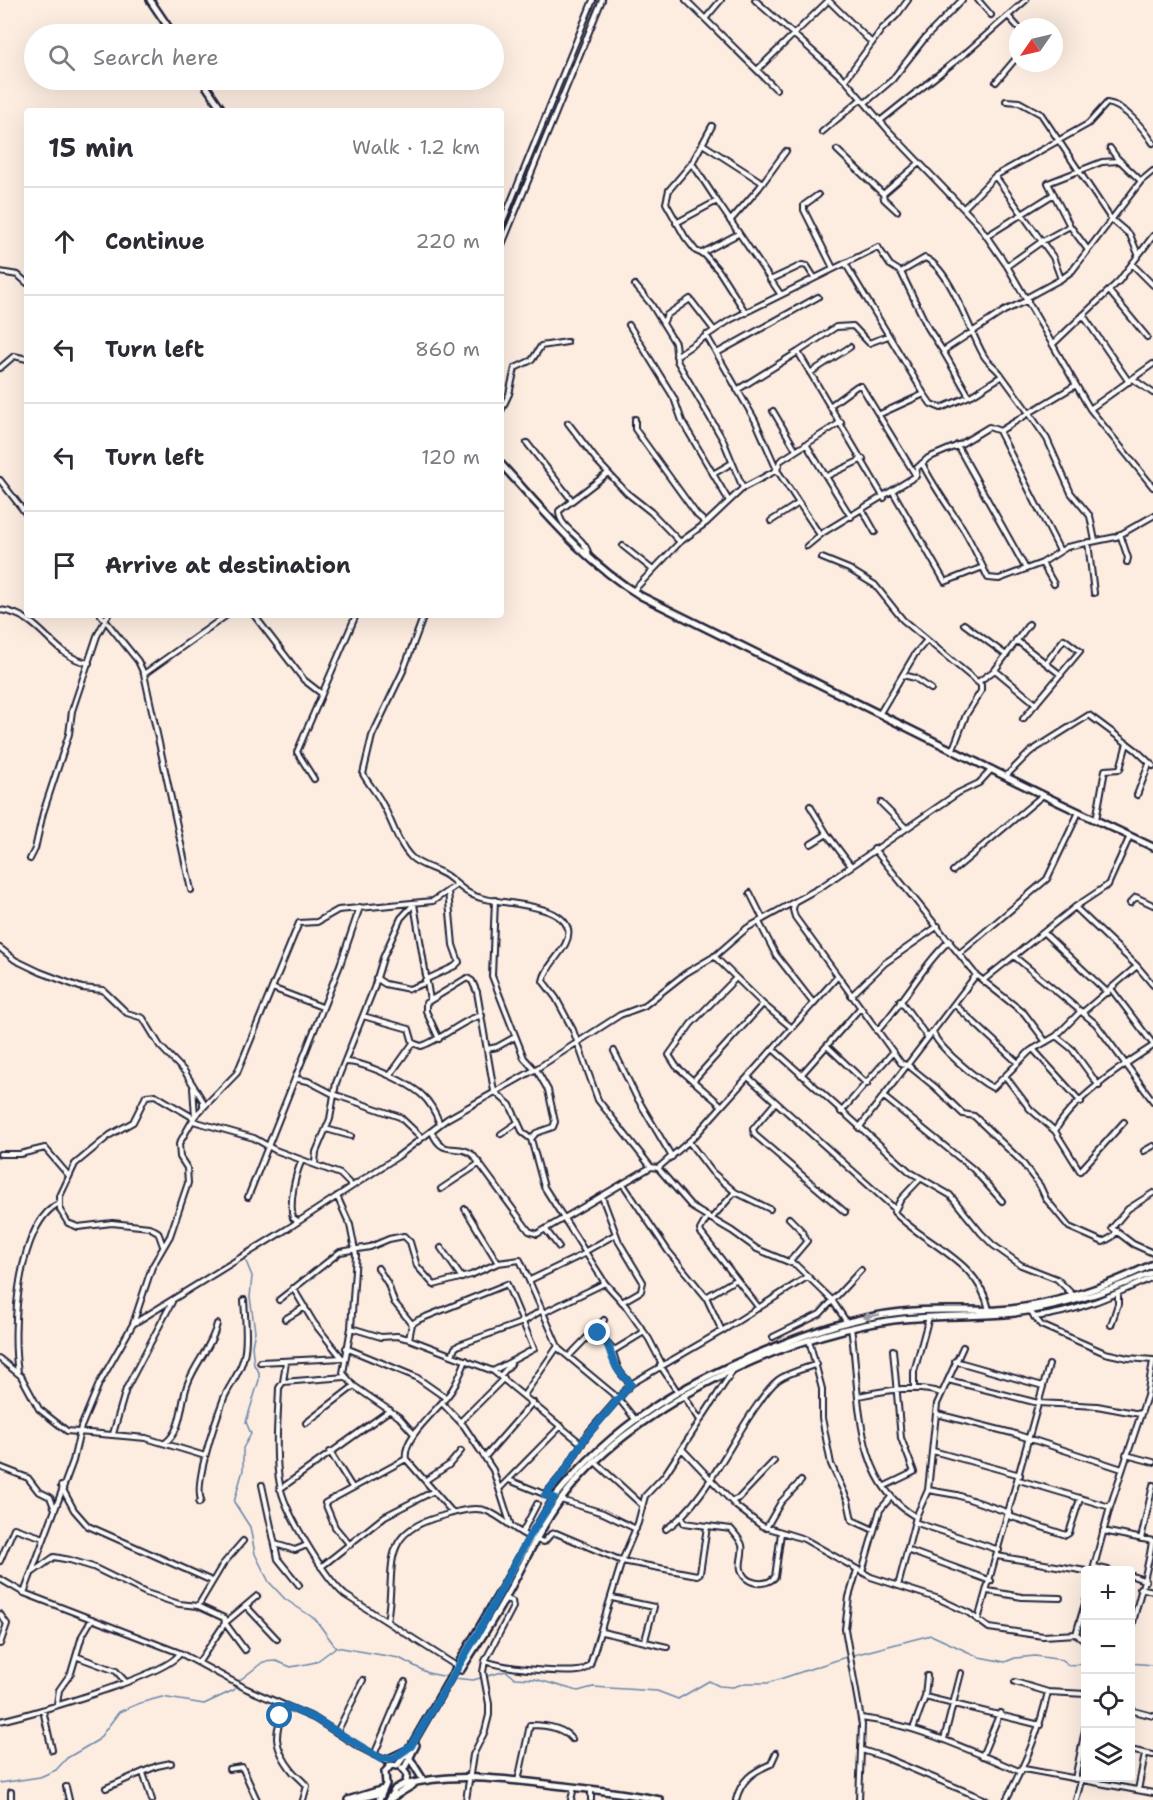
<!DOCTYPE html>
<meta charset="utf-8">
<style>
:root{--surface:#fff;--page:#f7f7f7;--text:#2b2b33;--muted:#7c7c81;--line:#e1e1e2}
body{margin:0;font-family:"Shantell Sans",sans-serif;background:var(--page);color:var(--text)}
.controls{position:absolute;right:18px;bottom:18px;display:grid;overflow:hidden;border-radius:6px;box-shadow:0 6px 24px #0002}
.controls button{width:54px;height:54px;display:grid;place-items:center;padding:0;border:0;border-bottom:2px solid var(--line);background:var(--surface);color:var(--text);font:30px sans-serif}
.compass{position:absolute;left:1009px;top:18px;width:54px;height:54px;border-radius:50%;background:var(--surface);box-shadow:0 6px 24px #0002;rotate:236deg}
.stop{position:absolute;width:18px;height:18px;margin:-14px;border:4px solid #1f6fb2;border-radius:50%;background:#fff}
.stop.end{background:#1f6fb2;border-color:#fff;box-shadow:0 2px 6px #0008}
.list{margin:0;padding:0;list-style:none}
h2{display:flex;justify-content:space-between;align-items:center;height:78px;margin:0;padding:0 24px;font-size:26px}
h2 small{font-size:20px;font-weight:400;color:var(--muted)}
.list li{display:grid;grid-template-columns:39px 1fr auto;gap:18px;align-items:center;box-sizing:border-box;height:108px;padding:0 24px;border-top:2px solid var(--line)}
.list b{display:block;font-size:22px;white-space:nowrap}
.list em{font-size:20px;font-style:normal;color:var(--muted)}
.icon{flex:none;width:33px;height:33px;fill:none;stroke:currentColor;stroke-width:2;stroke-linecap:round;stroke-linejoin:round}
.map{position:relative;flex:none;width:1153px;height:1800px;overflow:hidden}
.search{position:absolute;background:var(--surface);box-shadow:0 6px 24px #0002;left:24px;top:24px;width:480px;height:66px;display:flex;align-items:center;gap:15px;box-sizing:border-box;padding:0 21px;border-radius:33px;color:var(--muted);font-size:22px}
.panel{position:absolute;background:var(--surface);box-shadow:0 6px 24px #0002;left:24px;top:108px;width:480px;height:510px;border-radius:6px}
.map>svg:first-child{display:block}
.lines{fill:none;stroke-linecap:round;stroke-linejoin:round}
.stream{stroke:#6986aa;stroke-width:1.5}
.street-casing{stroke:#22223b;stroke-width:8}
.secondary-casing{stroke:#22223b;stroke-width:10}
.street{stroke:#fdfcf7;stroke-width:4}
.secondary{stroke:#fdfcf7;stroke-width:5}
.oneway{fill:#9a9aa2}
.route{stroke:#1f6fb2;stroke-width:8}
</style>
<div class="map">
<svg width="1153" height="1800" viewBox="0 0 1153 1800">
<rect width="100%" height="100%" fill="#fdede1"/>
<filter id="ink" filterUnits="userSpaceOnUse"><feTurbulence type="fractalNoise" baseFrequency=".0167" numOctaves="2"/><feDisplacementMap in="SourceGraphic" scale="12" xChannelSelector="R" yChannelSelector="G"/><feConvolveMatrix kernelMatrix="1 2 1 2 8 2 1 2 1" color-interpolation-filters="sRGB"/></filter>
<g filter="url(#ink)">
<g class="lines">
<!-- stream -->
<path class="stream" d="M245,1259L252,1276L250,1297L255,1331L252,1346L254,1365L259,1372V1380L246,1422L251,1434L243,1448V1470L234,1502L250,1527L255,1554L269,1582L285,1599L315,1619L335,1646
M1130,1663L1153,1665
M452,1678L473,1680L506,1671L515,1678L535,1679L578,1691L593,1687L657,1691L678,1699L709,1681L719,1686L733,1687L746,1683H768L846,1657L931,1635L979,1657L1005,1662L1015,1658L1035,1656L1063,1660L1068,1665L1086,1664
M0,1783L40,1777L56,1770L67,1758L98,1740L119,1712L140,1703L162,1697L204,1704L234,1690L240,1680L263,1662L276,1661L291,1667L307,1664L316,1662L336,1647L399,1658L428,1673L447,1677"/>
<defs>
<path id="street" d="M686,0L776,89
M755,0L845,80L888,130L978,224L1007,266L1090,409L1153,487
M828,0L872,43
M978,0L991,15
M1008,16L1018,27
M705,19L721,0
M757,70L829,0
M845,80L882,29L897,15L908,0
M996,82L1018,56
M1006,101L1019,102L1041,114L1111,219L1130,235L1138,254
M865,103L892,80L925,38L962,0
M880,121L968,51L1026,0
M712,126L692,163L669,190L666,203L685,237L696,251L705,255L719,271L746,313
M822,132L861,99
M704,145L763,183
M1110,148L1117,158L1141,181
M837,150L883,194
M692,163L717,201
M995,176L1053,257L1061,279
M818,195L804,205V210L833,268
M964,208L995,176L1088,124L1107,103C1124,105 1144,129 1153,143
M897,211L884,199L883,194L919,163
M730,221L759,188L786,151
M676,223L717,201L781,295
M501,226L593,0
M987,236L1054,194
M501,247L602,0
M1088,250L1070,226L1048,183L1102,162L1119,161
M702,253L738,234
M845,263L924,394L880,414
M1132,264L1153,285
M1007,266L1041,242L1070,226
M0,272L18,275L27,283
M901,272L928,328L943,351L1004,311L1028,300
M770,280L802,265L807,266L814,277
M1109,291L1147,337
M1026,298L1061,279L1072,271L1141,181L1153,171
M1083,315L1129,382
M663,323L667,315L690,299L714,330
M629,325L674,398L682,421L729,501
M706,335L755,420L777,470L820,535
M1053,344L1119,281L1153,236
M943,351L969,396
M717,353L818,297
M676,356L730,320L878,247L890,265L901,272L925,258C951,269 970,333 984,356C989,364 997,368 1002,376
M0,368L14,356L27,359
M810,373L850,347
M1133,379L1153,393
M737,390L798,352
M924,394L931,404L941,408L972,395L1002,376L1029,413L1076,385
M831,405L857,386H861L916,476
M1090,409L1153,364
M501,411L509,394L515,368L532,360L541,346L567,342
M773,411L796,450
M635,419V429L697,515L706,523
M568,423L598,462L627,493L651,512L680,542
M999,431L1060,551
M527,443L571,499
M806,444L851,517
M957,445L1026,569
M922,463C933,486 948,506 962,527C972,543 980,561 988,578L999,579L1042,563
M713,474L732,463
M827,476L863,459
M916,476L917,468L928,458L961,444L989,427L1000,431L1029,413L1047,439L1071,493L1090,516L1095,541
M0,480L27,515
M743,488L777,470L780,461L841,422
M893,492L945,582L983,567
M884,498L798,352L836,327L853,326L869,343L888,336
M862,509L875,532
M771,521L799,503
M1120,534L1128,558L1127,562
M1088,542L1094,593
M623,546L653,570
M807,546L824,532L916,476
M589,556C586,536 559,530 559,511L608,473
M822,558L849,569L875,585L903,620L981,685V691L966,715L953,749
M1054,584L1042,563L1067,547L1116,537L1153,516
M633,591L680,542L706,523L743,488L723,440L677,361L675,343L651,304L635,285
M0,610C43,615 51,657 89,663
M101,615L138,661L144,674L191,890
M254,615L304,680L322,694
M424,615L403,671L372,736L363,774C369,785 378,794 383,805C392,821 398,844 411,857C421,867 436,868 447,876C459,885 465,894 481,898C501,904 561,903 568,929C572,947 546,963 543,981L556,998L573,1030L598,1100L651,1167
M964,624L1006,655
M1016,640L1061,675
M995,670L1036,704
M144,674L227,615
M903,675L915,678L931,689
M978,682L995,670L1029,624
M880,713L915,654L927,640
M1023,719L1080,651L1064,639L1046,663
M1006,776L1030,752L1089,715L1136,750L1153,766
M314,779L297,752L356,615
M1137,795L1149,764
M881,803L906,828
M810,806L827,834
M1096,820L1105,770L1120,769L1127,743
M811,844L827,834L851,866
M874,849L976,975L1024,1013L1046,1042
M30,859L35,849L43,813L69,734L72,711L97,636L108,615
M953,871L1043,795
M750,893L763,919
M495,900L492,976L524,1058L534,1069
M794,903L793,910L795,917L901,1063L909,1066L935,1087L963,1114L974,1116L1021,1161L1040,1186L1046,1199L1069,1227L1103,1242L1112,1237L1117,1231
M1130,903L1136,897L1153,905
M1075,907L1137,966L1153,985
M759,922L776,955L814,1004
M1045,934L1108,993
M0,948L15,960L40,972L82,988L103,990L127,1013L143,1018L160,1046L185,1072L203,1101V1107
M960,953L1047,879L1079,812
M714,956L763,1004L792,1028
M1015,957L1096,1024L1153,1101
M376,978L385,984L409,989L425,983
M985,979L1075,907L1108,885L1130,836
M425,980L455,966L459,962L453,945L448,891
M272,988L322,1007
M1112,990L1153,1044
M851,996L885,963L938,926
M900,1000L928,1038
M954,1004L1018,1063
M1083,1012L1137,966
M363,1016L409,1029L413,1043L421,1046C438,1042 471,1014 482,1016
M877,1031C904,1003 921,967 950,940
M933,1032C937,1047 978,1080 993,1088L1030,1051L1056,1036L1081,1011
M1056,1036L1072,1049L1099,1086
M439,1039L426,1011V1003L467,978L472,981L477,992L494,1091L510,1105L523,1133L531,1139L544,1187L605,1283L625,1305L649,1339L662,1364
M827,1046L867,1084
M487,1049L497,1047L515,1037
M773,1049L910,1172L950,1195L981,1233L993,1245L1021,1265L1057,1279L1073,1295
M1033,1049L1081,1102
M614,1051L636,1096L672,1157
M346,1062C364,1062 410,1083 423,1096C431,1103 436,1114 440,1124
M390,1075L413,1043
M801,1075L860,1008
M1005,1076L1030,1109L1055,1131L1080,1171L1124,1122
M748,1077L894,1208
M297,1079L308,1081L333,1094L400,1117L422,1138
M693,1081L763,1004
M193,1088L195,1116
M884,1097L973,1169L1002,1201
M775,1103L753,1129L755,1135L845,1212
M721,1105L676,1066L669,1055L691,1024L736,978
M841,1112L893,1052
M193,1121L254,1138L275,1150L340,1174L351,1185
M859,1128L976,975
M326,1129L351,1136
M1055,1131C1072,1099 1123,1065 1153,1046
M432,1132C443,1159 458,1142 473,1155L529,1231L537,1234L651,1167L658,1168L693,1208L732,1231L757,1249L796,1265L832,1300L846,1321
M501,1134L517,1123
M531,1139L536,1133L553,1127L555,1122L548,1090L536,1069
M689,1142L712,1172L735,1192L711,1219
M1144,1151L1153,1146
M0,1154H20L45,1148L69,1176
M315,1164L316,1152L330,1119L336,1083L374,988L383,958L401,918L414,904L430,1000
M658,1168L694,1137L838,976
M920,1179L901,1199L894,1212C925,1245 979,1260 989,1310
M623,1184L668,1251L706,1297L722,1331
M441,1189L480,1163
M735,1192L770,1209
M1153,1193L1128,1209L1112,1228L1133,1244L1153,1253
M337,1196L350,1225L356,1255L351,1328L343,1373L354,1386L399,1417L414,1434
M248,1197L340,965L360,907
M602,1197L619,1242L643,1282L641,1291L622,1302
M465,1209L498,1263
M708,1216L700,1230L701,1233L759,1308
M789,1218L801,1230L807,1241L790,1261
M298,1221L293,1218C289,1202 295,1175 302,1160
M546,1230L559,1247
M163,1246L158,1232L149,1227L112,1223L78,1227L68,1223L60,1210V1196L75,1164L110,1135L133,1122L146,1096L155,1095L194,1118
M441,1248L462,1278
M586,1251L616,1234
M378,1268L388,1284L394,1302L412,1324
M530,1280L586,1253
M293,1288L314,1323L342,1358
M706,1297L735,1280
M279,1300L340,1252L370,1247L389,1239L404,1236L410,1242L417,1266L434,1285L471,1275L498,1263L520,1260L559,1349L618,1398L635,1419
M1030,1311L1041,1325L1105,1353L1128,1358L1153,1360
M543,1313L605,1283
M1034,1317C1073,1314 1118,1293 1153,1277
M285,1319L305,1307
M133,1324L287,1229L397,1157L447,1119L536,1069L620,1015L644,1006L686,973L715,956L747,928L821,887L958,793L979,783L992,769
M1111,1325L1118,1304V1293
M351,1328L381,1337L397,1336L409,1339L493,1371L582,1444
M851,1328C861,1391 851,1480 916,1517
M596,1330C601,1337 609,1342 612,1350C619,1368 615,1369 631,1384
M773,1337L820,1314L861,1270
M409,1339L412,1324L418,1320L507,1284L534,1349L493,1371
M809,1340L822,1389V1418L831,1464L848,1501L852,1520L874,1530
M346,1348L416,1377L446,1398
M613,1351L644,1332
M453,1353L455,1348L459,1345L523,1322L542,1310
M569,1356L604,1320
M0,1359L21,1376L39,1409L67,1431L146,1438L205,1456
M955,1361L1043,1386
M260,1362L343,1358
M286,1362L283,1382L279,1388C278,1419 274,1454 280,1485C284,1511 325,1578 345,1595L458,1667
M660,1365L677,1391
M18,1372C11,1332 17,1222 60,1203
M500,1376L511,1364
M948,1380L1038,1403L1097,1406L1140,1414
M283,1382L345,1377
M914,1389V1372L929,1317
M524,1395L558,1346
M684,1396L700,1420
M858,1396C884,1391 916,1384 941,1393
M442,1403L464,1426L493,1470L510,1523
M937,1414L1012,1433L1122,1469
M460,1422L504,1378
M306,1423L354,1386
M113,1434L126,1389L172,1302
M165,1443C183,1430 180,1403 188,1383C196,1362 212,1346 217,1324
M682,1449L736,1506L762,1526L804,1539L871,1577L939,1599L969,1613L989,1628L1043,1636L1076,1634L1086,1641
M933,1451L1020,1475
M330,1452L352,1487
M1126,1455L1153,1462
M485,1457L533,1402
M594,1461L642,1505
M0,1467L28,1478L38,1491L50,1497L54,1507
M426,1480L449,1465L461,1451
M509,1480L554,1498
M1019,1480L1110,1507
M262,1485L278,1559L299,1585
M61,1486L74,1510L88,1526L212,1581
M885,1486L914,1472L901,1438L893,1350
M500,1488L561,1426
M280,1489L390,1410
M928,1490L957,1495L1010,1513
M545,1495L565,1471L589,1432L631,1384L722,1331L807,1277
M561,1500L603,1513L636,1529
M732,1501L739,1498L774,1461
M199,1503L201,1500C194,1482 216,1419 224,1398C230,1384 241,1372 244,1356C248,1339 245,1318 244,1300
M453,1513L406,1459C402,1436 440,1409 452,1390C458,1381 462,1370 466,1360
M1009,1516L1066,1535L1069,1533L1080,1499
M682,1517L684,1523L731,1529C735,1534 740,1539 742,1545C744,1553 739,1562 741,1569C744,1585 766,1587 775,1577L781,1533
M917,1523L999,1550
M766,1528L781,1502L801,1481
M666,1529C704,1504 730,1442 758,1404C764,1395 770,1386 778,1380C789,1372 804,1369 817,1364
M1103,1531L1153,1541
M522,1533L537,1504
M1141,1539L1153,1485
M535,1540L544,1542L551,1534L556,1533L622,1561L697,1575L700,1573L707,1527
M275,1544L295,1550L307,1545
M350,1545L335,1527L325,1503L406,1459
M907,1550L991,1581
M997,1556L1086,1571
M0,1561L14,1528L44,1538
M321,1567L385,1516L434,1491
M1095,1567L1108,1570
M857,1570L849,1597L845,1629L862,1725L859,1800
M1093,1570L1110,1507L1147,1396L1153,1361
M33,1572L54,1557L70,1560L93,1567L146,1593L179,1604L198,1606L224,1618L225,1623L245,1650
M862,1572L880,1510L891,1497
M1130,1575L1146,1581
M0,1579L24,1593L180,1653L247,1689L314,1718L359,1747L387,1761
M898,1586L916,1517L928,1490L937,1404L963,1347
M1140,1588L1153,1591
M988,1591L1022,1597L1060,1598
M24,1593L73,1461L81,1427L99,1384L133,1324L152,1267L170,1236L188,1183L187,1168L180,1157L179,1144L195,1116L237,1073L299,923L317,922L338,910L433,901L455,886
M612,1598L654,1607L645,1640
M198,1606L223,1564L243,1541
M246,1606L277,1639
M0,1614L7,1624L0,1644
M978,1620L1049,1365
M387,1621C397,1569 376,1533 442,1516C456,1512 474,1506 487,1511C504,1518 513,1530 529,1537
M602,1632L667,1647
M1131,1632C1137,1601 1148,1573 1152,1541
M1076,1634L1086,1600
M78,1657L116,1671L125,1681
M485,1661C502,1668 559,1673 578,1671C583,1671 586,1669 590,1665L622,1561L638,1523L645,1496L664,1476L732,1372
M199,1662L225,1623L257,1596
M1015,1682L1048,1692L1086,1694
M925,1697L1040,1725
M57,1704L59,1690L71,1673L82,1636L92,1619
M286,1706C273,1733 273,1747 293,1772C298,1777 303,1781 307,1786L303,1800
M43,1710L52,1750
M1130,1710L1153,1716
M861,1718C918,1725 969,1750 1021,1772
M0,1721C30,1714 169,1675 180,1653
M913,1729L925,1697L927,1676
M337,1732L363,1680
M944,1739L961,1673
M862,1750L884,1757L986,1800
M1130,1750L1153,1755
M374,1755L405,1682
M982,1756L1000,1713
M229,1769L242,1767L257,1800
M1024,1769L1153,1793
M143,1773L152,1800
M1075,1779L1086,1725
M518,1781L530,1725C544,1725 563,1727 572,1739
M66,1787L69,1800
M106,1788L157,1766L171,1763
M591,1789V1800
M1138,1790L1145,1754
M11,1792V1800
M466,1800L473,1755L485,1731L489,1715V1704L483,1672L485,1661L513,1607L512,1601L505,1599
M571,1800L574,1787
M736,1800C741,1780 752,1772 771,1764L776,1753
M1006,1800C1025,1764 1039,1732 1048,1692
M1076,1800L1081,1781"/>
<path id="secondary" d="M150,0L173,34
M202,80L223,111
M501,464C545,512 584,562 641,596L1043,795L1153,847
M461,1670C475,1647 491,1624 504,1600C523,1567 537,1532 560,1501C626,1410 777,1337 887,1321C926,1315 966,1317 1005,1314C1057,1309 1105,1293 1153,1272
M409,1757L422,1778
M386,1760L405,1751
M404,1769L416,1745
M404,1785C456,1771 511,1780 564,1786C596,1790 629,1793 660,1800
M390,1799L413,1785
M348,1800L384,1789
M353,1800L381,1793
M379,1800L386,1784L385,1772L391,1765L397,1766L411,1746L554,1498C614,1424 680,1385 767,1350C811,1332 854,1317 902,1312C933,1308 965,1311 997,1310C1049,1307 1106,1287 1153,1264
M388,1800L395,1789L406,1783L407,1775L402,1768"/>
</defs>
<!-- street casing -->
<use href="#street" class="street-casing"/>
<!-- secondary casing -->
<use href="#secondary" class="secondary-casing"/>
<!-- street -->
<use href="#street" class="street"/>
<!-- secondary -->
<use href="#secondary" class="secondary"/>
</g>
<!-- one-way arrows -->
<defs><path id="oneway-solid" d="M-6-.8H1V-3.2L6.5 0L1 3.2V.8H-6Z" transform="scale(1.5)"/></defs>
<use class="oneway" href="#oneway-solid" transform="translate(871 1316) rotate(171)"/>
</g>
<g class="lines" filter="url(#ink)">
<!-- route -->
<path class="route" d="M280,1716L286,1706L314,1718L381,1759L394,1758L411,1746L478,1633L529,1537L554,1498L545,1495L565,1471L585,1438L631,1384C625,1378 618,1372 615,1364C609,1351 610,1343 598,1333"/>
</g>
</svg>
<div class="controls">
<button>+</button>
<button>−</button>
<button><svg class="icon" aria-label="locate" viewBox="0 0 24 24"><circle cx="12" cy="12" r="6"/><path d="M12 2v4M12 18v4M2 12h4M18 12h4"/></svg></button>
<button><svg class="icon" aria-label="layers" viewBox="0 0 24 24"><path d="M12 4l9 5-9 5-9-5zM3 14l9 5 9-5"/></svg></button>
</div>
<svg class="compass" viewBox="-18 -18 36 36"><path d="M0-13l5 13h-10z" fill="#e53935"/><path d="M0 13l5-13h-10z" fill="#7c7c81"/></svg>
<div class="stop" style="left:280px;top:1716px"></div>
<div class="stop end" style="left:598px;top:1333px"></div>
<div class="search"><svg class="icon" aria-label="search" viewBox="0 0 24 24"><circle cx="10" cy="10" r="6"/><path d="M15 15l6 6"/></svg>Search here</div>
<section class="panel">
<h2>15 min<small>Walk · 1.2 km</small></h2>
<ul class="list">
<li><svg class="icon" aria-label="ahead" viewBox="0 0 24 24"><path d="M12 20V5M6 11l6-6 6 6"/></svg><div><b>Continue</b></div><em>220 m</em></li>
<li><svg class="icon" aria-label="left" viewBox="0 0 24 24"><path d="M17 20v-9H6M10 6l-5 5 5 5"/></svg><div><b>Turn left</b></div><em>860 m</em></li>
<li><svg class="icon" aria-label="left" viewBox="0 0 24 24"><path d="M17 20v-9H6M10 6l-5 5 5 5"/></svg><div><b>Turn left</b></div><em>120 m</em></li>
<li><svg class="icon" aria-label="arrive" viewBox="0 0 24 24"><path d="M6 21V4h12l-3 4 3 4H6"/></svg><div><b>Arrive at destination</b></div></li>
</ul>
</section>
</div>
